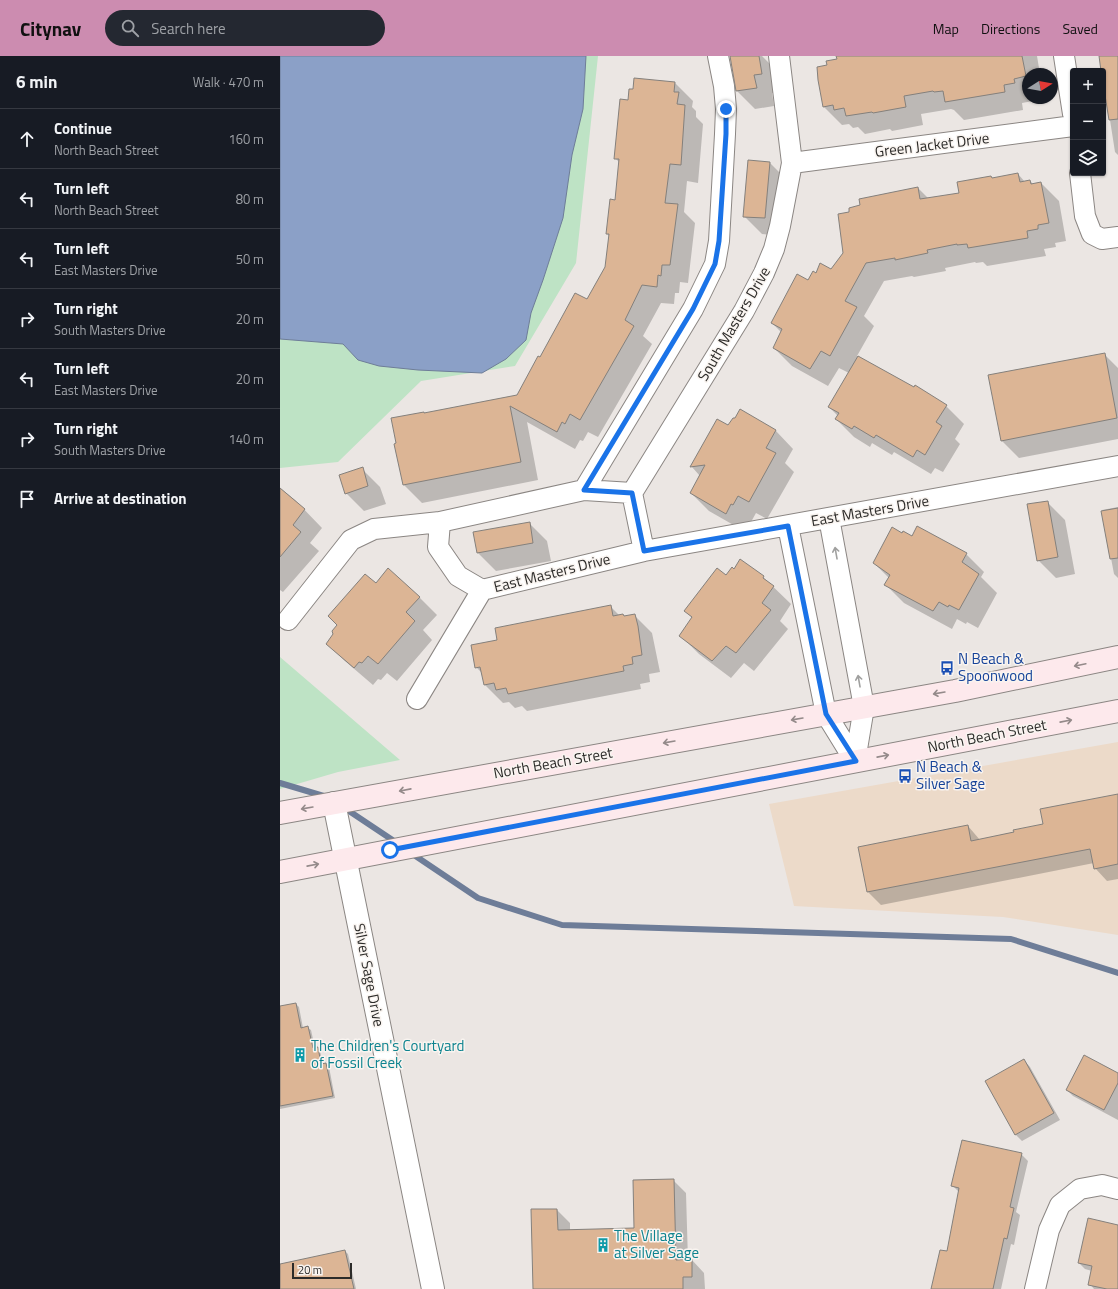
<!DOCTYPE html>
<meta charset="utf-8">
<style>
:root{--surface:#171b24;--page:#242831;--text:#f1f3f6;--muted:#9ea1a6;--line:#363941;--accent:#cc8cb0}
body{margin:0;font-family:"Titillium Web",sans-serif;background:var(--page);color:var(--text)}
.controls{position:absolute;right:12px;top:12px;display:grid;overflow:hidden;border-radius:4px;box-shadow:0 1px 3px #0004}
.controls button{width:36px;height:36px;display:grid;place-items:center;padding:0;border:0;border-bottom:1px solid var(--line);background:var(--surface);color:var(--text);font:20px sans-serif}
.compass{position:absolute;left:742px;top:12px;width:36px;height:36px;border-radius:50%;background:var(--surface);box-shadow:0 1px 3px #0004;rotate:79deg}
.scale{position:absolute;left:12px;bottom:10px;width:60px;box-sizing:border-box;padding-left:4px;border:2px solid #2c2b29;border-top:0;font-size:11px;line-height:14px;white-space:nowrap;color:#2c2b29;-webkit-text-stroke:3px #f9f4f0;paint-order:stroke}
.stop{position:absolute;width:12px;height:12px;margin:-9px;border:3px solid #1a73e8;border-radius:50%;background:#fff}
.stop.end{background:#1a73e8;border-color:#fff;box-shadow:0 1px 4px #0008}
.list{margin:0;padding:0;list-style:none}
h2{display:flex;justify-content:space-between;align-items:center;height:52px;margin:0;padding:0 16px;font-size:17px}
h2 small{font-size:13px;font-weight:400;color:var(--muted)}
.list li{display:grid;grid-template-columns:26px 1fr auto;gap:12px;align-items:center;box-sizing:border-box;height:60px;padding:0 16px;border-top:1px solid var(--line)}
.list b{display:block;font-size:15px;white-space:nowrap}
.list p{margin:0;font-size:13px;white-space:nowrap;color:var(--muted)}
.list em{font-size:13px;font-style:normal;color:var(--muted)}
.icon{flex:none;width:22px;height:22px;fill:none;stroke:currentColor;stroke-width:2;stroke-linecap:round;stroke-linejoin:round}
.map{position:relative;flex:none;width:838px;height:1233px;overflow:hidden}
header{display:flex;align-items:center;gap:24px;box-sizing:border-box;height:56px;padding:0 20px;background:var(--accent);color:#111}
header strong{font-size:19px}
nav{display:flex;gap:22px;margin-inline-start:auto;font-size:14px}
.search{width:280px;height:36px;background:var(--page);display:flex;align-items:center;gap:10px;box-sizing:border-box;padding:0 14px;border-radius:22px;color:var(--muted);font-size:15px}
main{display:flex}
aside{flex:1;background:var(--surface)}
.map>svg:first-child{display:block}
.commercial{fill:#ecdac9}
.green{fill:#bee3c5}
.water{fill:#8ba0c7;stroke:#6e7d98}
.shadow{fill:#0003}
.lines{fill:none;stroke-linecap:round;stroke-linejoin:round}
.stream{stroke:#6e7d98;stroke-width:6}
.building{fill:#dcb595;stroke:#84807c}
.minor-casing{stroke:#8b8683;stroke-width:22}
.tertiary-casing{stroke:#8b8683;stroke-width:24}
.secondary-casing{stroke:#8b8683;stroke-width:24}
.minor{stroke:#fff;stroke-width:20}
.tertiary{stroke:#fff;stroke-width:22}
.secondary{stroke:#fde9ec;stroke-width:22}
.oneway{stroke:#a0a09f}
.oneway2{stroke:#948a8a}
.route{stroke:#1a73e8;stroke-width:5}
.labels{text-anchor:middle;stroke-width:3;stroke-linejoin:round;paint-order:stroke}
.street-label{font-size:15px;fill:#2c2b29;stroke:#f9f4f0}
.transit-label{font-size:15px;fill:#164399;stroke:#f9f4f0;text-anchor:start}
.culture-label{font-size:15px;fill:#0d838f;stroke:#f9f4f0;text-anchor:start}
</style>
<header>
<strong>Citynav</strong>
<div class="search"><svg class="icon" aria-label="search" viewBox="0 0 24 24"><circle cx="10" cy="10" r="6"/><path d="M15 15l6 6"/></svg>Search here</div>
<nav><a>Map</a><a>Directions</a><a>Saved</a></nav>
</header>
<main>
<aside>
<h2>6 min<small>Walk · 470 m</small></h2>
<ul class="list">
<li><svg class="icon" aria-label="ahead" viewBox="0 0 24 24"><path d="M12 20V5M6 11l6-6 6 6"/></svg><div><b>Continue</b><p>North Beach Street</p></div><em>160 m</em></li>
<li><svg class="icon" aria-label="left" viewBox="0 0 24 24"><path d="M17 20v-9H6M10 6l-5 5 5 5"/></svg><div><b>Turn left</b><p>North Beach Street</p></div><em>80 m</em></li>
<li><svg class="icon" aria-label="left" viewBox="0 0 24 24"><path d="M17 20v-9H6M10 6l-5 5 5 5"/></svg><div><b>Turn left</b><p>East Masters Drive</p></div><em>50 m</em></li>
<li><svg class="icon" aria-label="right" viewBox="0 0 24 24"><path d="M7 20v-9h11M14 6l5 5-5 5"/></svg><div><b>Turn right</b><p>South Masters Drive</p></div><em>20 m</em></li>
<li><svg class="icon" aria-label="left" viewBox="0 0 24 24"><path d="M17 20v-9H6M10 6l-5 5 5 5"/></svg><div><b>Turn left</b><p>East Masters Drive</p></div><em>20 m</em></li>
<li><svg class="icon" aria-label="right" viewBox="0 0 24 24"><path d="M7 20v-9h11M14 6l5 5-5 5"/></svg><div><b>Turn right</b><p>South Masters Drive</p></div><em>140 m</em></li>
<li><svg class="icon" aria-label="arrive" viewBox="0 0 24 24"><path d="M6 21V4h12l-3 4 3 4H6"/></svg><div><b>Arrive at destination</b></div></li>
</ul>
</aside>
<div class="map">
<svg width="838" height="1233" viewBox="0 0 838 1233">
<rect width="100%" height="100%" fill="#ebe6e3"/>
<!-- commercial -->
<path class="commercial" d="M838,686V879L723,861L514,850L489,748Z"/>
<!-- green -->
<path class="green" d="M0,0H318L296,207L235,310L141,325L58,406L0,412Z
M0,601L120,704L58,716L0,733Z"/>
<!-- water -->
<path class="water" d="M0,0H306L303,53L292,99L283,162L263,224L251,257L246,284L226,303L202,317L138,314L99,310L78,304L63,288L0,283Z"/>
<!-- shadow -->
<path class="shadow" d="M451,0H482L495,13L499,36L492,37L494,50L475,53L457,35Z
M557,0H757L760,18H748V42H752L753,45L742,47L743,54L684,64L674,54L671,53L641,58L643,69L612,75L610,73L585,78L578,71L573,72L569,68L562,69L544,51L539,24L548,10L558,4Z
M820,0H838V99L835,96Z
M355,23L395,27L413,45L412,51L416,55V61L423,68L418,127L407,125L404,156L415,167L408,227L400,226L399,237H395L394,248L381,247L363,280L372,288L318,381L308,376L303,385L300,384L295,393L247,366L258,424L142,447L124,429L116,389L145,358L237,340L260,302L307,244L326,211L329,180L327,178L336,145L340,107L335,102L349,45L354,34Z
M490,107L508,125L502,180L482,178L464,160Z
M738,118L745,126L750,125L753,128L761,127L779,145L786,185L775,187L776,191L764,193L766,200L707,210L703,206L696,207L695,206L665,212L666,215L634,221L632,220L604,225L584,260L594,270L577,300L666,350L684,368L675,383L680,388L663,416L655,412L651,418L614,396L612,399L592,387L590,391L574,381L556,363L558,360L549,351L569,317L559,312L548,330L512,310L494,292L501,276L492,267L536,218L551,214L564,197L570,157L638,132L649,143L680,138L713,123Z
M824,298L838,312V383L739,402L721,384Z
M437,365L449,371L496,375L513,393L505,407L514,416L487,463L476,457L471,466L470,465L464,475L429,455L411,437L420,420L412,411Z
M82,413L100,431L106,448L84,455L66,437Z
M0,432L15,444L42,472L30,487L39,495L3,536L0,534Z
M767,446L785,464L795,518L776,522L758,504Z
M838,451V522L834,518L822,454Z
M249,467L267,485L271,505L216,515L198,497L195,477Z
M622,478L686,498L704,516L701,521L717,537L698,572L687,566L686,568L677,563L672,573L624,547L606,529L609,522L594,507Z
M483,521L511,548L500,565L508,573L474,615L464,607L451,622L419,598L401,580L412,562L406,555Z
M96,528L139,541L157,559L143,574L152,584L117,625L107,617L101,624L98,623L93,629L65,605L47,588Z
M330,550L340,560L345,561L354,559L372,577L380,616L369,618L370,626L360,628L361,633L247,655L242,650L235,652L229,646L223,647L205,629L203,618L196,611L218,584Z
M838,739V823L827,825L815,812L814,807L601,849L588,836L579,792L688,770L700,784L764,769Z
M16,948L19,951L23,972H28L31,974L35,992H38L40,995L43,1008H46L49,1011L55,1042L0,1053V951Z
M744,1004L750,1011L780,1064L742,1085L736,1079L706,1026Z
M838,1018V1064L793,1040L787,1034Z
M741,1098L748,1105L736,1156L740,1159L734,1189L731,1188L721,1233H652L668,1197L679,1136L672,1129Z
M393,1124L406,1137L408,1205L412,1204L424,1217L425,1233H275L277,1154L290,1167V1174L355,1173Z
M838,1170V1233H814L810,1228L812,1215L805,1213L799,1207Z
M65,1195L68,1198L76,1233H0V1209Z"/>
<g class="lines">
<!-- stream -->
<path class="stream" d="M0,727L47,741
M63,751L117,787
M131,797L198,842L282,869L731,883L838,917"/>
</g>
<!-- building -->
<path class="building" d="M450,0H479L482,18L474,19L477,32L456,35Z
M556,0H742L746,20L734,23L735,27L724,29L725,36L665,46L663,35L654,36L653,35L624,40L626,51L593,57L592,56L566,60L564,52L554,54L553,49L543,51L538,24L537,11L547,9L546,5L557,3Z
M819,0H838V63L829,64L823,27V15H821Z
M354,22L395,26L394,36H399L397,48L405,49L401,109L390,108L385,147L398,148L390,209H382L381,220L378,219L377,231L362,229L345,264L354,270L300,364L290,358L285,368L282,366L277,376L230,350L241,406L123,429L114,388L116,387L111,362L144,356V357L237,339L258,300L260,301L295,237L307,243L325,211L329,178H326L330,143L335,144L338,113L339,103H334L340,43L348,44L349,33H353Z
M468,104L490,106L485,162L463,161Z
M738,117L740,126L750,124L751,128L761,126L769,167L758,169V173L747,175L748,182L688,192L687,188L677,189V188L647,194L648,197L615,204V202L586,207L565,245L577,251L550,300L541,295L530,313L493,292L502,273L491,267L517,218L528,224L533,215L536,217L540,207L551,213L563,197L558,158L569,156V152L580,149L579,143L638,131L640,143L679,137L677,126L711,120L712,122Z
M825,297L837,362L721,385L708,319Z
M578,300L634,331L635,329L667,349L656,366L662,370L645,399L637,394L633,401L596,379L594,382L574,370L572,373L555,363L559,357L548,351Z
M460,353L496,374L486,392L496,397L469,446L458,440L453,449L451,448L446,458L410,437L425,409L410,411L437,363L448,369L453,362H455Z
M83,411L88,430L65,438L59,419Z
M0,432L25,453L13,469L21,476L0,501Z
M768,445L778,501L757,505L747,448Z
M838,452V502L830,503L821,455Z
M250,466L253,487L197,497L193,476Z
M637,470L687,497L682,506L699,518L679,554L669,549L668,551L659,546L653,555L604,529L610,519L593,507L612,471L622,477L623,475L632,480Z
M460,503L484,520L483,522L494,530L482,547L491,554L456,597L446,590L432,605L399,580L412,561L404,555L437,512L446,519L452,511L454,513Z
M108,512L140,541L126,556L135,565L98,608L88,600L82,607L79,606L74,612L46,588L53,578L52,575L57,569L48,560L85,518L96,527Z
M331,549L333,560L343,558L344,560L355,558L358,570L362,599L352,601L353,608L343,610L344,615L228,638L226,632L216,634L214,627L204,629L200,611L195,612L191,589L217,584L215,572Z
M838,738V808L814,813L810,793L587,836L578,791L688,769L691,785L734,776L733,774L763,768L760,753Z
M16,947L21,972L28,970L33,992L38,991L41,1008L46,1007L53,1040L0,1050V950Z
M804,999L838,1017V1027L824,1054L786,1034Z
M744,1003L774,1057L735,1079L705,1025Z
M682,1084L742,1097L730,1151L734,1152L727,1183L724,1182L713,1233H651L660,1194L667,1195L679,1132L671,1130Z
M394,1123L396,1204L412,1203V1221H403V1233H253L251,1153H277L278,1174L354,1172L353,1124Z
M808,1162L838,1169V1233H827L808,1229L812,1210L798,1207Z
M65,1194L74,1233H0V1208Z"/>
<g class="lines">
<defs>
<path id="minor" d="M784,0L793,58
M512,107L793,70
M800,117L805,160L812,178L822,183L838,181
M304,434L413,253L435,208L439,185L445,78L446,53L444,30L438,0
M549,462L584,651L575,705
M160,466L158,491L178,520L202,534L364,495L838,410
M508,470L546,658L575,705
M364,495L352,437L464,255L484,217L494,193L500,170L512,107L499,0
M8,564L71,484L94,473L160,466L304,434L352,437
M137,643L202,534
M755,1233L769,1174L780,1149L800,1133L822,1129L838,1133"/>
<path id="tertiary" d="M54,747L153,1233"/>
<path id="secondary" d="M0,757L675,635L838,601
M0,816L838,655"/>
</defs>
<!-- minor casing -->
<use href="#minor" class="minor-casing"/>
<!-- tertiary casing -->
<use href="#tertiary" class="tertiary-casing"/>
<!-- secondary casing -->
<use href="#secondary" class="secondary-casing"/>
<!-- minor -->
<use href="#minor" class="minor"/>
<!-- tertiary -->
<use href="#tertiary" class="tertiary"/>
<!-- secondary -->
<use href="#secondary" class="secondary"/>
</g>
<!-- one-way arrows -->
<defs><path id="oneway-shaft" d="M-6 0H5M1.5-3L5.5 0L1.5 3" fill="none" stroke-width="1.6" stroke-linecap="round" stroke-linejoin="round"/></defs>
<g class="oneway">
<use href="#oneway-shaft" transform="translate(556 497) rotate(-100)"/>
<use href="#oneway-shaft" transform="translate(579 625) rotate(-100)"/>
</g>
<g class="oneway2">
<use href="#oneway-shaft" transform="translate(800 609) rotate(168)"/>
<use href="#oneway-shaft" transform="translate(659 637) rotate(170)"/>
<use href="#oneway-shaft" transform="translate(517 663) rotate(170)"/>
<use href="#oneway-shaft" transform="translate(786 665) rotate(-11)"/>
<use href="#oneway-shaft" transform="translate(389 686) rotate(170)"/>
<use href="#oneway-shaft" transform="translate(603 700) rotate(-11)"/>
<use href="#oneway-shaft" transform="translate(125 734) rotate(169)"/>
<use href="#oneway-shaft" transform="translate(27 752) rotate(170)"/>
<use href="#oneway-shaft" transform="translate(33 809) rotate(-11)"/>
</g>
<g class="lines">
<!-- route -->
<path class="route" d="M110,794L576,705L546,658L508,470L364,495L352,437L304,434L413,253L435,208L439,185L446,78V53"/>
</g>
<!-- icons -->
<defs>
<symbol id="bus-bare" viewBox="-9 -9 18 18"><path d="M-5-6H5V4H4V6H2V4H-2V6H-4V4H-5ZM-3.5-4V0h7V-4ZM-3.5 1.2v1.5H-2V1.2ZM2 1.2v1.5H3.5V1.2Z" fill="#1a4fb4" stroke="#f9f4f0" stroke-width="2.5" paint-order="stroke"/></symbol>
<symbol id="building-bare" viewBox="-9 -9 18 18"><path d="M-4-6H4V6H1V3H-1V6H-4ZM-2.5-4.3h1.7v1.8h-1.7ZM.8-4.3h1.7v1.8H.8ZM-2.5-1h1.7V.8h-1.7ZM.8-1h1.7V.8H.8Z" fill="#0f9aa8" stroke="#f9f4f0" stroke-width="2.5" paint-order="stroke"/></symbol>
</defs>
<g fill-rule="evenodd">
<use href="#bus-bare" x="657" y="602" width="20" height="20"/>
<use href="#bus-bare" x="615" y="710" width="20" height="20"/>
<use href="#building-bare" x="10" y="989" width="20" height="20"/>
<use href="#building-bare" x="313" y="1179" width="20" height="20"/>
</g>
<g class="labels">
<!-- street labels -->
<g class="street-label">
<text transform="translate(652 89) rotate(-7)" y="5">Green Jacket Drive</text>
<text transform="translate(454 268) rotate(-60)" y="5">South Masters Drive</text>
<text transform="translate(590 455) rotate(-10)" y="5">East Masters Drive</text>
<text transform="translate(272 517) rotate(-14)" y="5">East Masters Drive</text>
<text transform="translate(707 680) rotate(-11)" y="5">North Beach Street</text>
<text transform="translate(273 707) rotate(-10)" y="5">North Beach Street</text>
<text transform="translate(89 919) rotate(79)" y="5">Silver Sage Drive</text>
</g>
<!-- transit labels -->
<g class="transit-label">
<text x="678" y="608">N Beach &amp;<tspan x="678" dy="17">Spoonwood</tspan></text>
<text x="636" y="716">N Beach &amp;<tspan x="636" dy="17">Silver Sage</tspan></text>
</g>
<!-- culture labels -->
<g class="culture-label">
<text x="31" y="995">The Children's Courtyard<tspan x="31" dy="17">of Fossil Creek</tspan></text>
<text x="334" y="1185">The Village<tspan x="334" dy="17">at Silver Sage</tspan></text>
</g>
</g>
</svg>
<div class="controls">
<button>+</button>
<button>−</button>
<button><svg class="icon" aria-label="layers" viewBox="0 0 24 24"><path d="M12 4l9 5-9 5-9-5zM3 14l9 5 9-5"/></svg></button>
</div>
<svg class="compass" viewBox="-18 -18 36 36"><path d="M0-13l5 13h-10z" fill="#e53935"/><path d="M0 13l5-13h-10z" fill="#9ea1a6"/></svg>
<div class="scale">20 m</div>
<div class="stop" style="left:110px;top:794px"></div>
<div class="stop end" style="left:446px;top:53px"></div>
</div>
</main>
